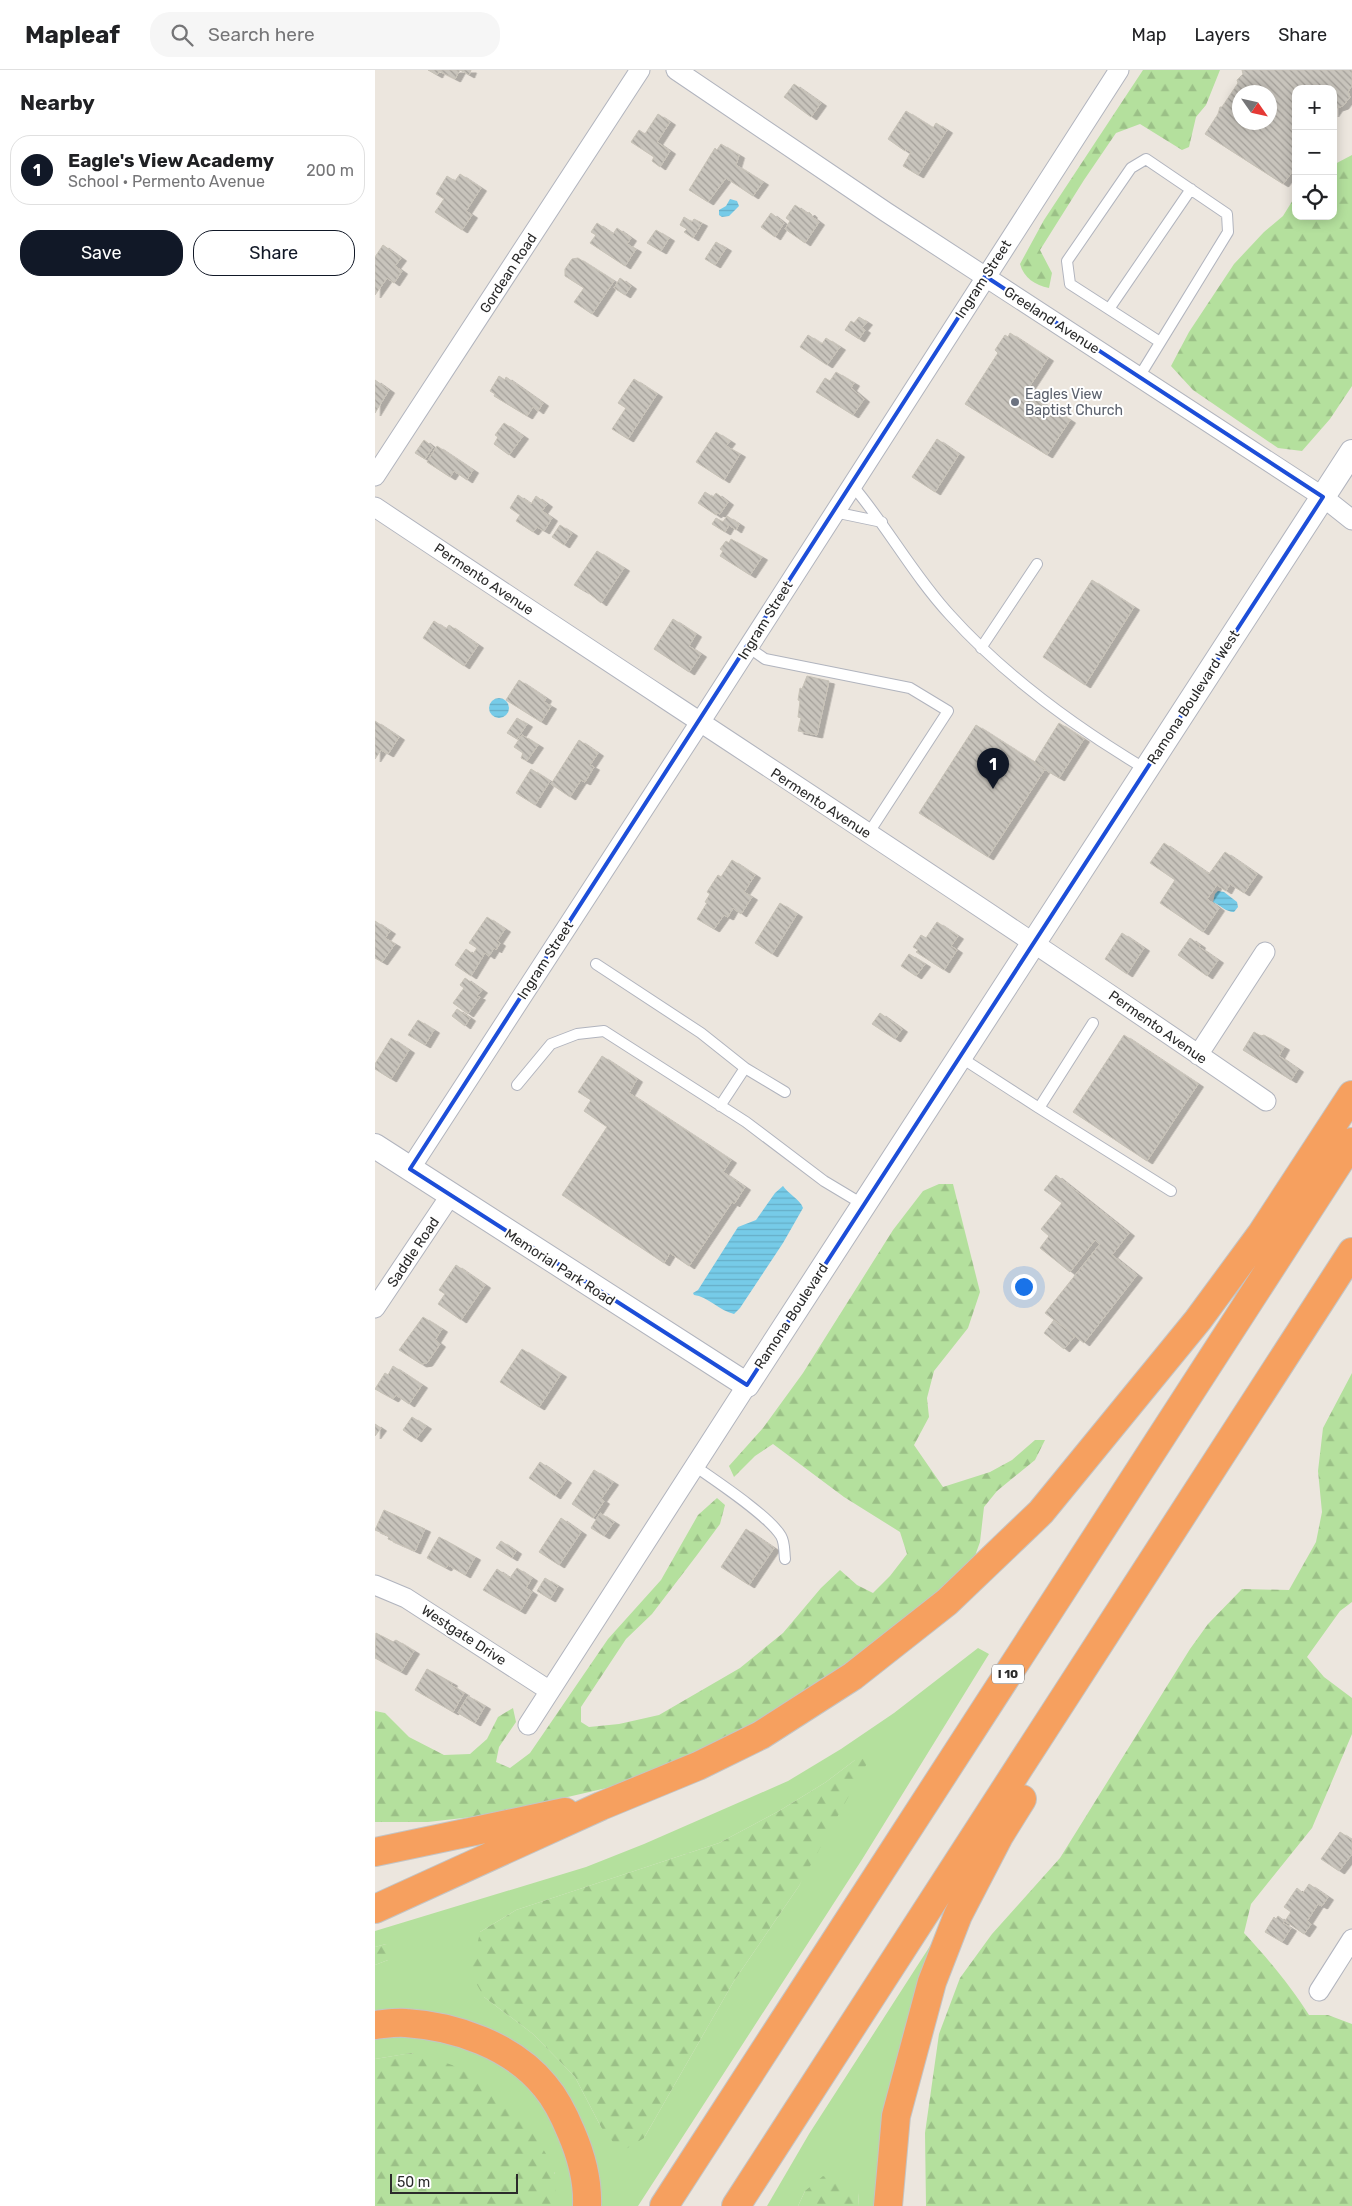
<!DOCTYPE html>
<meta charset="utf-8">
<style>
:root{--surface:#fff;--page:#f6f6f6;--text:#202124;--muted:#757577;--line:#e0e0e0;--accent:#111827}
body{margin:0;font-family:Rubik,sans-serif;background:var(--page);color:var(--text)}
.controls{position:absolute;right:15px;top:15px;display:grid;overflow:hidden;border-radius:10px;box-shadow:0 2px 12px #0003}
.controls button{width:45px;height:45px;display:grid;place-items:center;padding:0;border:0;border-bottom:1px solid var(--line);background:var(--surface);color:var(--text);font:25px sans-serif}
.compass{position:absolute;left:857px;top:15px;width:45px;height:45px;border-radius:50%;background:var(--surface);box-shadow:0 2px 12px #0003;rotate:124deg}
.scale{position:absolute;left:15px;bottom:12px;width:128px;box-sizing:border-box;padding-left:5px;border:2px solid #2b2b2b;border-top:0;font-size:14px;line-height:18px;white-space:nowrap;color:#2b2b2b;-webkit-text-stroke:4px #fff;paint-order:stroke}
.you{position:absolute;left:648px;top:1216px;width:18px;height:18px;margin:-12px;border:4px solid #fff;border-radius:50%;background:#1a73e8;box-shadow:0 0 0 8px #1a73e833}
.badge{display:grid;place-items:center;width:32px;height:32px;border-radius:50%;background:var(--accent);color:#fff;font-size:16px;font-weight:700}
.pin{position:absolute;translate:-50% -41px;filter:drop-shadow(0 1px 2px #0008)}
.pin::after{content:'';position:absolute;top:26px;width:18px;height:15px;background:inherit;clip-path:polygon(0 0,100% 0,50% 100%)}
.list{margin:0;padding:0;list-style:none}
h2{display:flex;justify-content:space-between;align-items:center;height:65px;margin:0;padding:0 20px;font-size:21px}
h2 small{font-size:16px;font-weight:400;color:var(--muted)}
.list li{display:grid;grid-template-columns:32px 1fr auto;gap:15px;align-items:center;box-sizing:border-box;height:70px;margin:0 10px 10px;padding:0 10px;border:1px solid var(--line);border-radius:20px}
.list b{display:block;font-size:19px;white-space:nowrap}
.list p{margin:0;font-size:16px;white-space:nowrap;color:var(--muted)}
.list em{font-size:16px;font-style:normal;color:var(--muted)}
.actions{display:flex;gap:10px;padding:15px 20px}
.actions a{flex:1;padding:11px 0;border:1px solid var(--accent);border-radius:20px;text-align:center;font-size:18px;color:var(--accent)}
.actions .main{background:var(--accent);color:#fff}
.icon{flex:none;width:28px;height:28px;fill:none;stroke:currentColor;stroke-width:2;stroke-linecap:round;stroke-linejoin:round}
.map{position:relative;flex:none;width:977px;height:2136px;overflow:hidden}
header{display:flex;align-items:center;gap:30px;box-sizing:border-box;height:70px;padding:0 25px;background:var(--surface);border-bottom:1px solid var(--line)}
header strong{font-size:24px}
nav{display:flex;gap:28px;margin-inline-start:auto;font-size:18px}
.search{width:350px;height:45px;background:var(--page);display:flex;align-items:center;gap:12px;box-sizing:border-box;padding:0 18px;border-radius:20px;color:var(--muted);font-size:19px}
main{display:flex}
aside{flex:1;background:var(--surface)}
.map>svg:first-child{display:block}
.grass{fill:#b4e09d;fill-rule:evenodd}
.forest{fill:url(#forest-firs)}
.water{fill:url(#water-rules)}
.building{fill:url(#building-back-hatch);stroke:#c7c2b7;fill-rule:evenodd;filter:url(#shadow)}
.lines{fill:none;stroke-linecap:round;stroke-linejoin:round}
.service-casing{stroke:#b1b4be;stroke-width:12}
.minor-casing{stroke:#b1b4be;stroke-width:21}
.tertiary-casing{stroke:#b1b4be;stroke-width:26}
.motorway-casing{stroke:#c4c4c4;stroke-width:30}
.service{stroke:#fff;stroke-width:10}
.minor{stroke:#fff;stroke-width:19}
.tertiary{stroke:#fff;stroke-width:24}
.motorway{stroke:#f6a05f;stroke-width:28}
.marked{fill:none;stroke:#1d4ed8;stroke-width:4;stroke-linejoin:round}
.worship-dot{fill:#6b7280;stroke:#fff;stroke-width:2}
.labels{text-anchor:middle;stroke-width:4;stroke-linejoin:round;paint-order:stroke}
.shield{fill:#fff;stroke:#6b6b6b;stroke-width:1}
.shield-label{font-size:12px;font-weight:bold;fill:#2b2b2b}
.street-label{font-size:14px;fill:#2b2b2b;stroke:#fff}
.worship-label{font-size:14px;fill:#5b616d;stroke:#fff;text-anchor:start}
</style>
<header>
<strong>Mapleaf</strong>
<div class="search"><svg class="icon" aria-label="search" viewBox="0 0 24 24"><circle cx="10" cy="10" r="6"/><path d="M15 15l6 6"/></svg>Search here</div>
<nav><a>Map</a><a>Layers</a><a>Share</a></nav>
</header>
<main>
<aside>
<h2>Nearby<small></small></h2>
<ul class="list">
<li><span class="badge">1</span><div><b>Eagle's View Academy</b><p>School · Permento Avenue</p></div><em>200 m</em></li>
</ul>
<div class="actions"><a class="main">Save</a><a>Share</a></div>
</aside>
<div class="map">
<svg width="977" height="2136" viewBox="0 0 977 2136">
<defs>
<pattern id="forest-firs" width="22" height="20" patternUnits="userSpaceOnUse" patternTransform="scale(1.25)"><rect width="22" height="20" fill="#b4e09d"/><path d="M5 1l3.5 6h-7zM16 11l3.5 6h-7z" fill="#9bc087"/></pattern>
<pattern id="water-rules" width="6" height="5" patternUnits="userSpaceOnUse" patternTransform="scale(1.25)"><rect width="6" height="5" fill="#76cbe8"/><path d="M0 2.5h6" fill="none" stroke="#66aec7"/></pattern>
<pattern id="building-back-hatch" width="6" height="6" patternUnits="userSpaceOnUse" patternTransform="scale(1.25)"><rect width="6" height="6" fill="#c8c4bc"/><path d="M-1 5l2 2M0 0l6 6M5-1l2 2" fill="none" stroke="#a39f99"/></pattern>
<filter id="shadow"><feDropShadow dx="5.5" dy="3" stdDeviation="0" flood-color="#0004"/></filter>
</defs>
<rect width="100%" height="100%" fill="#ece6de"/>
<!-- grass -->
<path class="grass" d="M603,1578L614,1584L488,1788L263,2136H220L162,2001L0,1950V1895L13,1890L11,1874L0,1877V1861L211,1797L269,1774L413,1711L466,1679L519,1643ZM480,1690L424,1816L359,1911L269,2068L226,2057L200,2007L158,1964L109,1927L105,1862L141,1840L344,1773L404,1741L451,1712Z
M566,1859L507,2136H483L484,2123L430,2121L423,2136H392L434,2064Z
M26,1964C42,1966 60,1967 75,1971C131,1988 170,2025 192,2079C198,2096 199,2118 202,2136H180V2103L37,1983L0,1989V1966Z"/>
<!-- forest -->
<path class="forest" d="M768,0H845L831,35L821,47L814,77L807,80L765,54L741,63L709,110L665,180L677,203L674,218C660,215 649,208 645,194L669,150Z
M977,85V316L955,349L927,381L903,378L818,320L796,296L814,262L859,194L889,162L908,146L921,125V146H958V95Z
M564,1114H578L605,1222L593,1258L559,1301L552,1328L554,1347L539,1375L568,1417L615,1402L637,1390L660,1370H670L660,1390L622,1421L609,1437L605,1472L596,1497L424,1635L275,1708L114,1745L53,1752H0V1641L10,1643L34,1667L69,1685L95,1684L112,1669L123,1647L138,1638L141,1652L124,1677L121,1692L135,1698L155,1683L233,1569L286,1510L323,1445L342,1428L350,1435L345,1454L322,1485L277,1544L251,1569L206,1637V1652L214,1657L244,1654L284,1645L365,1598L408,1563L446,1518L465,1500L482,1515L498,1523L515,1506L532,1484L525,1462L469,1427L398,1374L380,1386L359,1407L354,1396L388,1358L428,1303L518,1160L548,1121Z
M977,1303V1532L965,1541L932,1587L949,1607L977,1628V1664L937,1758L876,1834L869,1863C894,1890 914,1914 934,1945H953L977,1954V2136H551L550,2063L564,1964L585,1908L617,1864L685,1788L815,1579L833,1554L867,1519L914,1520L941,1472L947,1442L943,1401L948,1358Z
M495,1688L424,1816L359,1911L269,2068L246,2082L226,2057L200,2007L158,1964L109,1927L96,1904L105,1862L141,1840L344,1773L404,1741L451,1712L480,1690Z
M11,1874L16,1880L13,1890L0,1895V1877Z
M36,1983C50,1987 64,1990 77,1995C117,2014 164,2060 179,2101C183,2111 180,2126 180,2136H0V1989Z
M448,2106L467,2112L484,2123L483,2136H423L430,2121Z"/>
<!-- water -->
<path class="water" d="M355,129L362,131L364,136L354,146L347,147L344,145V140L351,136Z
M114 638a10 10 0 1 1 20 0a10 10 0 1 1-20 0Z
M843,821L849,822L862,832L863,837L859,842C851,842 845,835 838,832L840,824Z
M408,1116C413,1124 425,1129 428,1138L408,1173L365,1238L359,1244C345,1241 332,1226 319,1225L318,1223L323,1220L363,1157L381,1150L400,1123Z"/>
<!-- building -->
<path class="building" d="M53,0H96L94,5L85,0L80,9L64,1L62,5Z
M867,0H977V15L973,22L975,27L968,36L962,38L958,44V19H921V97L908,114L830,64L843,44L845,37H847L863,13L862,10L868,4ZM864,22H894V52H864Z
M419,14L446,33L436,47L409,27Z
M531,41L558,58L561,53L572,60L543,105L528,96L536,82L531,79L530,81L513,69Z
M283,44L295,52L282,72L295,81L285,97L277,91L279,87L256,72L264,60L270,64Z
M346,74L364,85L361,95L388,112L378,126L351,108L333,132L314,120L340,78L342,80Z
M85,104L106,118L91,141L97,145L87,160L60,142L69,129L61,124L72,106L80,111Z
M420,135L433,144L434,142L437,145L436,146L444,152L430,173L410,159L415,151L411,148Z
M396,143L409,153L400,167L386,157Z
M309,147L317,152L319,149L327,153L318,168L309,162L312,159L305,155Z
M222,153L238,164L242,158L256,168L252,174L261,179L250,196L215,173L221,165L216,162Z
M281,160L294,168L286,181L272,173Z
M341,172L351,178L340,195L330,189Z
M8,175L26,188L20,196L27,201L19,213L12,208L0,225V187Z
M203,188L239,211L217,244L199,232L209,218L190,206V199L197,189Z
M245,208L256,216L250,225L239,218Z
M484,247L492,252L487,258L490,260L484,269L470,260L476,251L479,253Z
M635,263L673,288L651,322L695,350L672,385L590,334L623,283L620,280L630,265L633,267Z
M433,265L447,274L451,268L465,277L452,295L425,277Z
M461,302L479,313L476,318L489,329L478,345L441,322L450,308L455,311Z
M124,306L130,310L131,307L168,333L163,341L158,337L152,346L119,326L120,324L115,321Z
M259,309L282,324L253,369L237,359L251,338L243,333Z
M0,310L14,320L0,343Z
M129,353L148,366L134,385L119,374L123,367L120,365Z
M341,362L355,371L351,376L365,384L349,410L321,392Z
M562,369L584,384L560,422L537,407Z
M49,370L58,377L50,389L40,383Z
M62,376L98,400L92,410L79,401L75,407L52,392Z
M330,422L338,427L341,423L353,432L345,444L342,443L341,445L323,433Z
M143,425L156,434L161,426L172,434L167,441L177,448L169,461L162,457L158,462L141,451L145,445L135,438Z
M352,446L364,454L361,460L354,455L350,462L337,454L341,448L348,452Z
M185,455L197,463L189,475L177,467Z
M356,469L387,487L375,505L345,486L348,481L345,479L351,471L354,473Z
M222,481L249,498L226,533L210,520L209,521L199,515Z
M717,510L759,537L710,615L668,587Z
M298,549L321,564L314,576L326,584L314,602L279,579Z
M59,551L71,559L74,555L103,575L89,596L48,568Z
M432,606L454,611L442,665L423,661L426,648L423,647L425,631L423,630L425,618L427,619Z
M144,610L171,628L169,632L176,636L166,652L131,630Z
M142,648L152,654L142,669L132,663Z
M0,651L24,667L13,684L6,680L0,689Z
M684,653L709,669L684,708L659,693Z
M601,655L670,699L613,787L544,743Z
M147,665L163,675L152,691L146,688L148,683L139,677Z
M204,670L223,683L215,695L219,697L210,712L206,710L195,727L176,714Z
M156,699L175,711L160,735L141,723Z
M789,773L834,804L850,782L882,804L869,823L855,814L851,821L842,815L832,829L844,838L828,862L785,833L800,810L775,793Z
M357,790L380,805L369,822L377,827L366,844L358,838L353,847L349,845L339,859L322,849L332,833L330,832L335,824L332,822L343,805L346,807Z
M405,833L422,844L397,884L380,873Z
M112,847L130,859L122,871L125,873L121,880L119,878L114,886L110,883L96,906L80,895L91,879L98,884L102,878L94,873Z
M0,851L15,861L10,868L20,874L7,892L0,888Z
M562,852L583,866L576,876L582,880L569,900L541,882L543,880L538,877L546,865L551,868Z
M747,863L769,878L752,904L730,889Z
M815,868L825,875L824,877L843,890L832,906L803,885Z
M534,884L550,894L541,906L526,896Z
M90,908L107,920L102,926L105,927L93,944L78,933L89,918L85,915Z
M82,939L95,948L90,956L77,946Z
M505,943L527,959L520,969L497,954Z
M43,950L59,960L50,975L33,965Z
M879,962L886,966L889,965L909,977L904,986L923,999L916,1010L868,980Z
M749,965L823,1014L772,1091L698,1042Z
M16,968L34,980L16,1009L0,999V994Z
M227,986L262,1009L254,1023L356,1090L348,1102L370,1117L359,1134L357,1132L314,1196L295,1183L289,1193L187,1125L232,1057L209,1041L216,1030L203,1022Z
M681,1105L754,1163L737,1185L762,1205L709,1273L670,1243L725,1174L720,1170L695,1202L665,1178L674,1166L666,1159L687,1133L669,1120Z
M81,1195L110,1215L86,1250L63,1234L70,1224L64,1220Z
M48,1247L67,1259L60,1270L65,1274L52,1293L46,1294L24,1280Z
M679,1250L700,1266L689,1279L669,1263Z
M147,1279L186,1304L164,1337L125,1312Z
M18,1296L47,1315L34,1334L21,1325L18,1329L0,1319L10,1303L13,1305Z
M37,1347L51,1356L41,1369L28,1360Z
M0,1354L6,1358L0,1366Z
M165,1392L191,1410L180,1426L154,1408Z
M219,1400L238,1412L226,1429L229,1431L218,1448L197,1434Z
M9,1440L50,1459L40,1481L13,1469L14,1466L0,1460Z
M225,1443L239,1452L229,1466L216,1458Z
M186,1448L206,1462L184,1495L164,1482Z
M371,1459L399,1478L374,1515L346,1497Z
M64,1467L100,1487L90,1505L73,1495L71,1498L52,1488Z
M126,1471L141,1481L137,1488L121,1478Z
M142,1498L157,1508L151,1518L157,1522L145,1541L108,1520L122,1499L135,1508Z
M170,1508L183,1516L175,1529L162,1521Z
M1,1563L18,1572L21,1570L39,1581L26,1602L0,1588Z
M52,1599L77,1613L76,1615L89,1623L78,1642L40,1620Z
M93,1626L110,1636L100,1653L83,1643Z
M965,1762L977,1770V1784L964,1801L946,1789Z
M934,1814L953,1827L947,1836L943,1834L932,1851L936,1854L929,1864L910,1851L916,1842L909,1837L922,1818L928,1823Z
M903,1846L910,1851L908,1853L916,1858L907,1872L890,1862L899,1847L901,1849Z"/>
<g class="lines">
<defs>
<path id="service" d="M734,239L816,119
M764,307L853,162L852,144L771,89L756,98L692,191L695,214L785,272
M477,415C512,456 538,505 575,545C631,607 700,657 772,700
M459,442L507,452
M373,577L390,589L535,618L573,641L493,764
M606,578L662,494
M221,894L326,963L370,998L345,1036
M585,987L664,1038L718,953
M370,998L410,1022
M142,1015L176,974L202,964L229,961L371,1052L449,1111L489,1135
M664,1038L796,1121
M321,1397C341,1411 394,1446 406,1466C410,1473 409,1481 410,1489"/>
<path id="minor" d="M301,0L511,142L948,427L977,450
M0,406L265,0
M0,437C297,635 597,828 891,1031
M823,985L890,882
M35,1099L333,640L744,0
M0,1238L75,1126
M0,1515L31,1528L175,1621
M153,1655L372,1315
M944,1921L977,1869"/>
<path id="tertiary" d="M0,1076L372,1315L977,382"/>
<path id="motorway" d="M0,1782L190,1742
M0,1839L226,1736L323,1696L386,1665L478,1606L572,1532L666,1442L823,1250L887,1163L977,1025
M0,1955C10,1954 21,1952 31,1953C80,1956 138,1976 170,2016C182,2030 189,2045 196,2062C206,2085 213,2110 212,2136
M289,2136L977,1072
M361,2136L977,1182
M513,2136L521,2046L557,1912L583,1845L624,1766L647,1729"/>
</defs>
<!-- service casing -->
<use href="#service" class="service-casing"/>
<!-- minor casing -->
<use href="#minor" class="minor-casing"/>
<!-- tertiary casing -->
<use href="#tertiary" class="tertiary-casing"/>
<!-- motorway casing -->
<use href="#motorway" class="motorway-casing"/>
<!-- service -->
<use href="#service" class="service"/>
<!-- minor -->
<use href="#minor" class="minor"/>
<!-- tertiary -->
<use href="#tertiary" class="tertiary"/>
<!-- motorway -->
<use href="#motorway" class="motorway"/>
</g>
<!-- marked area -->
<path class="marked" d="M610,206L948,427L372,1315L35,1099Z"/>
<!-- markers -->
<circle class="worship-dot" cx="640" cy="332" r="5"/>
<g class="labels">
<!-- shield labels -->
<rect class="shield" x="617" y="1594.5" width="32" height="19" rx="4"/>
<g class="shield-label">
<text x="633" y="1608">I 10</text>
</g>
<!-- street labels -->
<g class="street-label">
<text transform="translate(133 203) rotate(-57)" y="5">Gordean Road</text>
<text transform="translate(608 209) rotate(-57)" y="5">Ingram Street</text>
<text transform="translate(677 250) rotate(33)" y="5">Greeland Avenue</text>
<text transform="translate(109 509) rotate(34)" y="5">Permento Avenue</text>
<text transform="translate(390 550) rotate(-58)" y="5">Ingram Street</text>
<text transform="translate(818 627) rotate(-57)" y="5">Ramona Boulevard West</text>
<text transform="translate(446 733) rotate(33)" y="5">Permento Avenue</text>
<text transform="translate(170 890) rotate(-57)" y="5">Ingram Street</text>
<text transform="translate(783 957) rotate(35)" y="5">Permento Avenue</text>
<text transform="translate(38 1182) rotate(-56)" y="5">Saddle Road</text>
<text transform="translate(185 1197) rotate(33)" y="5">Memorial Park Road</text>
<text transform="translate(416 1246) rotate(-57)" y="5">Ramona Boulevard</text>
<text transform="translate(89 1565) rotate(33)" y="5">Westgate Drive</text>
</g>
<!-- worship labels -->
<g class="worship-label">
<text x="650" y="329">Eagles View<tspan x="650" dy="16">Baptist Church</tspan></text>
</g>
</g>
</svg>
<div class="controls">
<button>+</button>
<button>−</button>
<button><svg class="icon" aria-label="locate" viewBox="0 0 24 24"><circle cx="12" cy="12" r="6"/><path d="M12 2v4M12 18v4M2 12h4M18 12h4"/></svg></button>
</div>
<svg class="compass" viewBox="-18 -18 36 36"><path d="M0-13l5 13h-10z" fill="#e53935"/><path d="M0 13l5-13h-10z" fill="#757577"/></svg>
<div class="scale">50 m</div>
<div class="you"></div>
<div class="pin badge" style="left:618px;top:719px">1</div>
</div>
</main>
